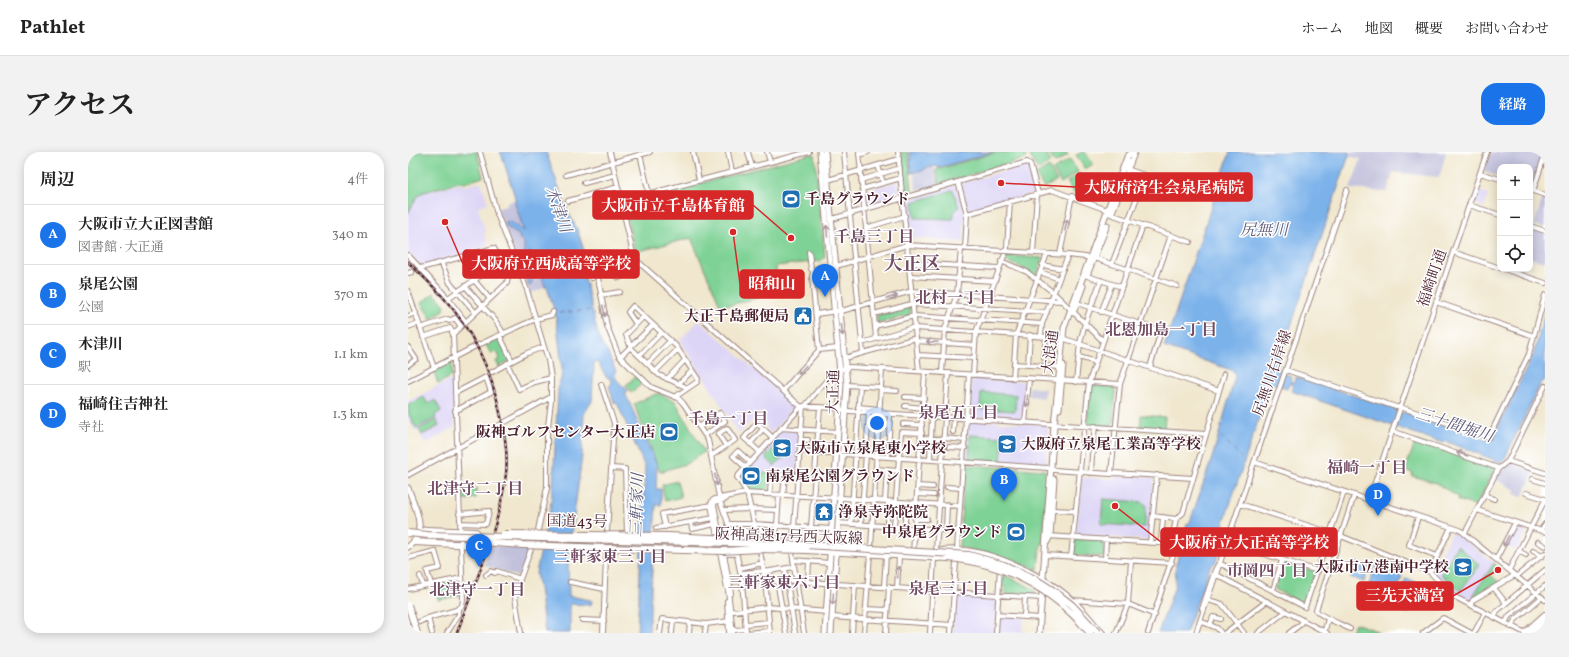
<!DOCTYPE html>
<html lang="ja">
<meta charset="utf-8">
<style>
:root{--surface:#fff;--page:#f2f2f2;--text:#222;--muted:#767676;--line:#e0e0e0;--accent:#1a73e8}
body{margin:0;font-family:Vollkorn,"Noto Serif JP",serif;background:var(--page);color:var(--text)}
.controls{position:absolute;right:12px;top:12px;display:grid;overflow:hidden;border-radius:8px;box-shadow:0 2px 10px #0003}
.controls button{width:36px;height:36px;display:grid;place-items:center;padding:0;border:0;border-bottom:1px solid var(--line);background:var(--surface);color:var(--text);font:20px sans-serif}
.you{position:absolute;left:469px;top:271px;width:14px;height:14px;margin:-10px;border:3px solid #fff;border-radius:50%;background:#1a73e8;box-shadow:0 0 0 6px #1a73e833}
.badge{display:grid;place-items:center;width:26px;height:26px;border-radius:50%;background:var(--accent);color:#fff;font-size:13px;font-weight:700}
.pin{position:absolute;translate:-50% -33px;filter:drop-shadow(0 1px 2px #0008)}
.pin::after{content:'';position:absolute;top:21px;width:14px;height:12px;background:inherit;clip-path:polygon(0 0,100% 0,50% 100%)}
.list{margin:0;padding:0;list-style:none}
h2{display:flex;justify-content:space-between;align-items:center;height:52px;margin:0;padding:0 16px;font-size:17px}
h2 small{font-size:13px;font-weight:400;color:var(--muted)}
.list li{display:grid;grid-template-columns:26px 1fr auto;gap:12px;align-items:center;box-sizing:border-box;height:60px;padding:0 16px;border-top:1px solid var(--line)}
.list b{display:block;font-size:15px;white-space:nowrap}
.list p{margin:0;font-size:13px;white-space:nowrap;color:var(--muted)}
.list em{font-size:13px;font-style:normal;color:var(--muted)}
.icon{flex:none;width:22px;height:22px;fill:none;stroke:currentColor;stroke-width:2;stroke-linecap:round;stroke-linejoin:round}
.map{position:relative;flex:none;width:1137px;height:481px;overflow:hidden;border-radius:16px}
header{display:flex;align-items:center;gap:24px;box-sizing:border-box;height:56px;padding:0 20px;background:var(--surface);border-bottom:1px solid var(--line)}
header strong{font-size:19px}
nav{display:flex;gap:22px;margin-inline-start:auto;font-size:14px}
.intro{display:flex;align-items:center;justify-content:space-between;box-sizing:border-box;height:96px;padding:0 24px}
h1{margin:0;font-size:28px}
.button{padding:10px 18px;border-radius:16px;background:var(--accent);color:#fff;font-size:14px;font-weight:700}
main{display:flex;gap:24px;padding:0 24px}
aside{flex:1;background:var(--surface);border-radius:16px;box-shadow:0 2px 10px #0003}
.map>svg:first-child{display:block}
.built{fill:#ddd5f6}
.industrial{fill:#c2c1dc}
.green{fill:#7fd295;stroke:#647860}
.water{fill:#7cb2ea;stroke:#63688a}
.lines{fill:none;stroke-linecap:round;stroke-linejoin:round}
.ferry{stroke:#5e5a77;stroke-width:1;stroke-dasharray:5 4;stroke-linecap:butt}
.minor-casing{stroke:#9d837c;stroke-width:6}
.major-casing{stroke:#9d837c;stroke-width:7}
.highway-casing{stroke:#9d837c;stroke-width:8}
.minor{stroke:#fff;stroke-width:4}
.major{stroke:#fff;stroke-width:5}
.highway{stroke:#fff;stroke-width:6}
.rail-casing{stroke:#4a1f2b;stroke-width:2.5}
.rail{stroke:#fff;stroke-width:1;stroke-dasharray:3;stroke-linecap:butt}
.highway-bridge-casing{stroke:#9d837c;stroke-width:8;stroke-linecap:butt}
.highway-bridge{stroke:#fff;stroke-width:6}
.oneway{stroke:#ae9aa0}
.labels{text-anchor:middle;stroke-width:3;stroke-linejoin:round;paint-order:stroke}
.poi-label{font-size:15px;font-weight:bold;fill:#4a1f2b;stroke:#fff;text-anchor:start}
.street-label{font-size:15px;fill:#4a1f2b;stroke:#fff}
.water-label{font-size:16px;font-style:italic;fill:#5e5a77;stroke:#fff}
.neighbourhood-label{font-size:16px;font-weight:bold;fill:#724c62;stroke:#fff}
.district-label{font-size:19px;font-weight:bold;fill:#724c62;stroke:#fff}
.leader{fill:none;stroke:#d62828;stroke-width:1.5}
.callout-dot{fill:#d62828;stroke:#fff;stroke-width:1.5}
.callout{fill:#d62828;stroke:#d62828;stroke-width:1.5}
.callout-label{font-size:16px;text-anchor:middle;font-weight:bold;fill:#fff}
</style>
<header>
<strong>Pathlet</strong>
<nav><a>ホーム</a><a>地図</a><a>概要</a><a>お問い合わせ</a></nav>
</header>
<div class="intro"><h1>アクセス</h1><a class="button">経路</a></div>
<main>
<aside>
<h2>周辺<small>4件</small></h2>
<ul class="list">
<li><span class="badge">A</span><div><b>大阪市立大正図書館</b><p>図書館 · 大正通</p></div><em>340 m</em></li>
<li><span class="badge">B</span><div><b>泉尾公園</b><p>公園</p></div><em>370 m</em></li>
<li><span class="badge">C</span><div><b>木津川</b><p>駅</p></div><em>1.1 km</em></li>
<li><span class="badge">D</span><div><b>福崎住吉神社</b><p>寺社</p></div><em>1.3 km</em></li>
</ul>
</aside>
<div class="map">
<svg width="1137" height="481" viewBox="0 0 1137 481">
<rect width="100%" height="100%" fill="#fff"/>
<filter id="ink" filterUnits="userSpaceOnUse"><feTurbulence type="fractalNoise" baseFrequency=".025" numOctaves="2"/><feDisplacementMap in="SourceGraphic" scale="8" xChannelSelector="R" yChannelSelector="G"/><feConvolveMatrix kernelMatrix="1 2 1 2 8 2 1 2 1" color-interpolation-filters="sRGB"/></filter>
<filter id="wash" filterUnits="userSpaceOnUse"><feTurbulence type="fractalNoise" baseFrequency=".012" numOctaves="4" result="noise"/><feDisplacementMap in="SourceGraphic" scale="16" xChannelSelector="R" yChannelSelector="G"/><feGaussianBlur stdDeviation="0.9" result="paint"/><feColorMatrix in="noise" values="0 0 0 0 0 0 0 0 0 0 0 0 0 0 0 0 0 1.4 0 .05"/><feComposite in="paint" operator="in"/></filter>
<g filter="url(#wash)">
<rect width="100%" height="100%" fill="#f0e7ce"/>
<!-- built -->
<path class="built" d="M618,13L620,14L627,41L563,59L560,58L553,33L554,31Z
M73,30L80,51L70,55L77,79L76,80L80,94L78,95L14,114L0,100V61L8,47L14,41L52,32L57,34Z
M488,30L490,31L491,42L489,45L458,53L457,40L458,38Z
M547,33L549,35L557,62L556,90L505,86L502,83L499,51L501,47Z
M1071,39L1080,42L1076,55L1068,52L1067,50Z
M291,168L387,254L363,281L360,279L355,265L351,261L331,282L272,188Z
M564,226L618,230L619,231L615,267L614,269L562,264L563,227Z
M42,228L45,229L47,275L17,292L10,278L7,279L0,266V249Z
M561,268L639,273L640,275L638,314L558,309L560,269Z
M374,278L392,280L388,323L351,321L342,312Z
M708,323L745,325L746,327L741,387L739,388L669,383L668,382L674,325L706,327Z
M1107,374L1118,377L1119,378L1108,399L1097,393Z
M1043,381L1051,383L1086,411L1065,444L1066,445L1060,450L1045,442L1025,421V419Z
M550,442L589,445L586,481H545L547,446L549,445Z
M590,463L616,465L615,476L614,477L613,481H589Z"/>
<!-- industrial -->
<path class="industrial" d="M942,0H1038L1033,20L1030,25L985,20L979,40L942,37L953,7L941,4Z
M1083,0H1135L1123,36L1122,35V15H1092V25L1076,20Z
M524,14L526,15L530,33L508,39L507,21L513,20L517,16Z
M1135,45L1137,46V76L1126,73Z
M107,48L116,78V99H123L129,108L137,135L122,142L89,57L99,53V50Z
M1122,77L1137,81V110L1122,106Z
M621,235L637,237L636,246L621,244Z
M1103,311L1127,319L1114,345L1106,342L1108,338L1087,327L1092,318L1097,316Z
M83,394L123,396L110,425L76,413Z"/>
<!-- green -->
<path class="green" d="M0,0H69L75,25L56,31L51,30L13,41L8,47L0,61Z
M493,0H500L504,38L500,41L498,40Z
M589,0H619L617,7L531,32L528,18Z
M628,0H637L643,10L630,18L622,4Z
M640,0H658L660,3L647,11Z
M674,0H677L685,12L677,17L668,3Z
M404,2L407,3L417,105L413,109L368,114L369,141L313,155L283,86L227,100L216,53L218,51Z
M662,7L670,20L653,31L645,18Z
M641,15L649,29L636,36L628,23Z
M672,22L679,35L667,43L659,30Z
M545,38L551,56L547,58L545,67L507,66L505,50Z
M599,104L634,106V108L629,124L627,125L617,117L596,108V105Z
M26,141L37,153L36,158L23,167L13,151Z
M502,154V163L469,172V163Z
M91,187L103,208L91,215L88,209L92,207L89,199L83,202L78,193Z
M42,211H44V224L30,232L26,219Z
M228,224L235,231L223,241L221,239L222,238L217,234Z
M684,233L706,235L708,238L705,272L703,274L680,273L679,271L682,235Z
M573,240L608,243L607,259L572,257Z
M250,241L267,249L296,300L280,311L252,320L226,252Z
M16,245L20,252L27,248L33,259L27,263L28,266L8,276L1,263L0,253Z
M733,263L757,265L756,277L732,275Z
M28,268L31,274L14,283L11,277Z
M562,283L595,285L593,309L561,308Z
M1008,289L1086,316L1087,317L1068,354L1049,348L1050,345L1028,331L1004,324L1005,321L997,318Z
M372,290L381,300L366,314L357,305Z
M342,312L351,321H362L360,340L341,339L331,325Z
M558,313L637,318L639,323L636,374L635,390L632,396L630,417L629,418L620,413L619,415L590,404L551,395L557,314Z
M269,329L273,345L257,349L254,333Z
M68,336V346L53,348V339Z
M695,347L734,350L738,353L737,375L693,372Z
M667,387L696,388V404L694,405L666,403Z
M1049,394L1072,413L1052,439L1033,422Z
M876,410L906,419L907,421L896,452L868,438L867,436Z
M1086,411L1089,414L1082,423L1091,430L1067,445L1065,444Z
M593,422L618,433L627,438L629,445L597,442V434H592Z
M53,428V443L30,448L28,432Z
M947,471L969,479V481H949L943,479Z"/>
<!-- water -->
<path class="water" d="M92,0H138L159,58L169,77L179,108L176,123L188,175L193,191L199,199L208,220L206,223L209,228L220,239L217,241L249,313L248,337H253V353H248C245,395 243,439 241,481H229L237,315L209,251H206L201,234L204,232L201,225H198L191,212L188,210L186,211L184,249L176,262L174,304L160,408L161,444L182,448L184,449L183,453L162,452V481H137L131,436L128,421L142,357L145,333L150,239L151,230L153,229L154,216L148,164L139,135H137L129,108L122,99L124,132L123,133L121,134L117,119L116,90L111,86L112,84L99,75L97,71L99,69L103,70L116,79L107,51V45L94,4Z
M502,0H585L530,16L529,14L517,16L516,18L503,21Z
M822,0H942L869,215L874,221L883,224L882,229L885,230L887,229L888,225L988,257L987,259L994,261L995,260L1083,289L1126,201L1137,160V228L1133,231L1096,308L1092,310L1037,289L1035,291L883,239L885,235L884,232H881L879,237L869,232H865L861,236L810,388H807L804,395L805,401L807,399H811L808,410L802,415L778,481H750L767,434L768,412L779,372L782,370L805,303L827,225L826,219L756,195Z
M947,410L961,415L956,430L942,425Z
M968,414L994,424L983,455L956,445Z
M998,426L1011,431L1000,461L987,456Z"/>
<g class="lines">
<!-- ferry -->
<path class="ferry" d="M151,161L182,158
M813,284L834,306"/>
</g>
</g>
<g filter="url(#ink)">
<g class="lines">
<defs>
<path id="minor" d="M72,0L89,62L119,138L140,208L143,226V249L139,283V336L130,378L112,427L107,445L113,481
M202,0L226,106L392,254L427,256L441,259L798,282
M285,0L291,28
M320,0L324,20
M340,0L344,15
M359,0L362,10
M436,0L455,201
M451,0L468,186
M490,0L511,219
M232,2L241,42
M451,3L460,0
M470,13L475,31
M722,13L727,0
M716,16L789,42
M1072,21L1092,27
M158,23L242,0
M420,28L491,7
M453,28L492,16
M550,30L619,10L622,12L630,41
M176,31L207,23
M454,37L493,26
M1122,38L1137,43
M1125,39L1137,2
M160,49L210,35
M213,49L401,0
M1061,53L1092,63
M700,61L782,90
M559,62L644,38L702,59
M424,67L550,30L559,62L557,97
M1122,74L1137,79
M458,76L497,64
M401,100L403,117
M1045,100L1092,116
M625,101L629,42
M652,102L664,44
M0,103L39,145L57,169
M593,109L619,120L646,141L695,189
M33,110L42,131L67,160
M501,111L590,116
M704,112L737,24
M634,113L655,117
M200,116L211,126L233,112
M1096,117L1137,131
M632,120L651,127
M0,121L4,120
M191,121L190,126L199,174L211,204L243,235L270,246L275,251L300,288L311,345
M502,124L586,129
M679,124L714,135
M184,126L224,101
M66,128L82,147
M57,134L87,168L96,182
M0,139L26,216
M193,143L212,140
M40,146L93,110
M666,150L753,179L742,215
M1028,150L1126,184
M693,160L704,132
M408,162L437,158L504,139L654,149
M466,162L503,152L639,160
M0,164L8,161
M236,164L218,183L223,196L251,223L280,236
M228,172L220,160L225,154L268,194L290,227L289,230L267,245
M467,174L506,164L634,172
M0,175L11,171
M12,176L40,167L41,169L47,166L52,173
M507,176L654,186L811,239
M92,184L104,209
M633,184L634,172L660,103
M15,185L42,176L45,182
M508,189L567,193
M454,191L507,175
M0,195L8,207L0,213
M411,198L430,196
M510,203L566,206
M231,204L253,181
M212,205L245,173
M671,205L688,210
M437,206L508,186
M636,206L638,184
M99,211L111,237L127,230L143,226
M239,212L262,189
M606,212L652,215
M620,213L622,183
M878,218L988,255H992L1081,285L1121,202L1137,143
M84,220L119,201L136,195
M247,220L270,197
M534,221L537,177L549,142L553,97
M540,221L528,399C570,390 632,420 664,447C675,457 685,470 695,481
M565,223L568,180L599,96L602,49
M605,226L608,183L639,102
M259,227L277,208
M0,229L68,194L112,174L128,167L144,163L145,160
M668,230L672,191L677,171L693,128
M193,232L206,271L199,380L195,481
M270,232L284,219
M439,233L473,235
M473,238L489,239
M375,239L411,198L404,125L405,119L410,116L428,114L499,93L660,103L686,106L769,134
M47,241L78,225L83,240L47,259
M497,245L516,246
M497,254L515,256
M450,255L472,257
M617,271L621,227
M495,272L514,273
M291,275L312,261L317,269L297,283
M373,276L430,280
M984,279L1090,316
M545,280L546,266
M513,286L535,287
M535,286L557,288
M393,288H400
M342,292L355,277
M541,295L557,296
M392,299L640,316L646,318L703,322L706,321L785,326
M352,300L336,286L349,271L365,286
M303,304L327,288L319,276L310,282L318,294
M480,305L482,262
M491,306L493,280L514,281
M522,308L524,264
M1100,309L1137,321
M846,310L1052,378L1137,448
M337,315L325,304L330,299L342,310
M204,316L217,317L219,381H214
M468,317L490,319
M683,321L684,302L686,300L685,293L687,274
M703,322L712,232L763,83
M0,323L143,245
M1124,327L1137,331
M510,334L525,335
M539,335L554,336
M1118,341L1137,347
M362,342L363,323L390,324
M510,342L526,343
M375,343L377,324
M1077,343L1086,347
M961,348L1079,0
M312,349L325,385
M477,349L479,318
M832,352L933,384L1022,420L1045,444L1117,481
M316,358L343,357L370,358
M644,358L668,359
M1069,358L1137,380
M487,360H498
M51,362L81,359L78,372L52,371
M745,364L768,367
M1010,365L1001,393L1029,404
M507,367H519
M283,370L284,377L307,372
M430,371L551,379
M320,372H347L424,377
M443,372L452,234
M453,372L461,260
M369,373L371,343
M479,374L480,349
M257,375L254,362L303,353
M403,375L412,255
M486,375L491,306
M497,375V365
M248,376L306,366
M538,378L539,352
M1133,378L1137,372
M368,381V373
M1057,381L1090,317L1100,309L1137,234
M316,384H312L306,353L307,350L318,347
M640,384L766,392
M322,385L350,388L419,390L423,393
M385,389L395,254
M818,390L910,419
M1130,390L1137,394
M742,391L749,323
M753,391L755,365
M463,395L474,217
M549,398L561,223
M328,399L334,429L338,481
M1111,399L1118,403
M1125,399L1134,404
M384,400L396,481
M505,401L517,220
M637,403L764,411
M663,405L681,230L735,73
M0,406L27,399L32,416L19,419L23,432
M697,407L698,387
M1088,407L1107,371
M385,408L422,411
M811,411L897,455L936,340
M332,416L355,411
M377,417L387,481
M1101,418L1137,348
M356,420L386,415
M1022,420L1043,375
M333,421L356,419
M78,423L83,419L87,421L89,419L112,427
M809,423L919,481
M12,424L15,433
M1109,424L1137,401
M369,428L378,481
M162,430L196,437
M321,430L357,427L633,446
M400,430L401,409
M476,435L478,403
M489,436L491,404
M1086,436L1098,451
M0,437L54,426
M865,438L874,408
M323,441L316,402H329
M665,448L720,452L747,463
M800,448L814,452L836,481
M319,449L321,481
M1062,453L1065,448L1107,423
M458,457L479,458
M794,457L807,418L811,411
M325,459L360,455L419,460
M589,463L632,466
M616,464L617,445
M424,465L544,473
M1086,465L1089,459L1137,418
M20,466L24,481
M174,468L196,469
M792,469L809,476L813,481
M1097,471L1101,464L1137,434
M338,472L361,470
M802,473L805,465L813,467
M0,475L20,466L48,458L54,454L55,447L45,182L99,131L100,125L86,96L13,116
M1103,475L1107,468L1134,445
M942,477C933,472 911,464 908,458L946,344
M327,478L338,477
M0,479V481
M39,481L51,462V456
M252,481L254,467L298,472L321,469
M264,481L265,469
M281,481L282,470
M297,481L298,472
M325,481L320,438L319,436L303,353L304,349L307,347L337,341L434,346L552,354
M338,481L362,479
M362,481L357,427L350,388L339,341L329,325L392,256L398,253C409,240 426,214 443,215L712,232
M444,481L447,433
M456,481L462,402
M478,481L481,435
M522,481L526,406L530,407
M543,481L548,410
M588,481L592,416
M708,481L720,452L723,409
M740,481L767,397L765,383L768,367L775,361L816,222
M788,481L939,38
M817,481L859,449
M850,481L877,460
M881,481L893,472L895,468
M916,481L920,467
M1015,481L1035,466L1063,481
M1066,481L1077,461"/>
<path id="major" d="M412,0L433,232L417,481
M417,0L439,233L423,481
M704,60L720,18L721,9
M679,123L699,73
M665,161L675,134
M651,257L655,213
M0,336C7,355 21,380 0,395
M639,390L642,384L646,327
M631,481L646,273L656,176L719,5L724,0"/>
<path id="highway" d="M6,390L68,393L70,390V383L68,380L18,378L11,381
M142,391L173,390
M228,392L248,395
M170,393L190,391
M398,398L540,406
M1117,481L1137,463
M1123,481L1137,469"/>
</defs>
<!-- minor casing -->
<use href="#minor" class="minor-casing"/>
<!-- major casing -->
<use href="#major" class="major-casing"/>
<!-- highway casing -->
<use href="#highway" class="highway-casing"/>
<!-- minor -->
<use href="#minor" class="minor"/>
<!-- major -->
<use href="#major" class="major"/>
<!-- highway -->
<use href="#highway" class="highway"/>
<defs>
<path id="rail" d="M0,110C11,121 23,132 34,144C65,178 84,220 93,265C97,283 100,304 98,322C91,377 67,430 49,481"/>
</defs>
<!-- rail casing -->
<use href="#rail" class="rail-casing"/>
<!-- rail -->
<use href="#rail" class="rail"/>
<defs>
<path id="highway-bridge" d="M0,381L20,383L398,393L561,403L596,413L627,427L646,439L664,453L690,481
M96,382L260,384L325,387
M60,389L115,393L199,396L315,399L350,397L398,398
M540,406C597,411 645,437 682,481
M0,453L9,481"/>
</defs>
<!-- highway-bridge casing -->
<use href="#highway-bridge" class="highway-bridge-casing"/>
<!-- highway-bridge -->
<use href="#highway-bridge" class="highway-bridge"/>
</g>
<!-- one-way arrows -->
<defs><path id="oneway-shaft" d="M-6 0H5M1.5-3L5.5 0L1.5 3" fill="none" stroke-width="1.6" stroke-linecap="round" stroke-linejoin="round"/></defs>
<g class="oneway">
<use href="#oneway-shaft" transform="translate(658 73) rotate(-79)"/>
<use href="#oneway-shaft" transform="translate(419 79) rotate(-95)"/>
<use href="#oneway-shaft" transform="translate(484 145) rotate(-16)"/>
<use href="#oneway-shaft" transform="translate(196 159) rotate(78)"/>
<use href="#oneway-shaft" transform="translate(434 178) rotate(84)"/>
<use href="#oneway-shaft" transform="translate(524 190) rotate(-177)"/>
<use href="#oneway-shaft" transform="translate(394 218) rotate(132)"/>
<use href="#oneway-shaft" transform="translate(619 249) rotate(96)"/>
<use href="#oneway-shaft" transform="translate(1054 302) rotate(-161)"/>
<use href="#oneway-shaft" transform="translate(308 328) rotate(79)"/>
<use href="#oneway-shaft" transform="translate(1098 389) rotate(117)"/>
<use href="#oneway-shaft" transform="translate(490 420) rotate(-86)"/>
<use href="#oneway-shaft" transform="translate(425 447) rotate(94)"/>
</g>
</g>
<!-- icons -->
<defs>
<symbol id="stadium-square" viewBox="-11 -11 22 22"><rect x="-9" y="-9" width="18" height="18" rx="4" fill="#1f6fb2" stroke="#fff"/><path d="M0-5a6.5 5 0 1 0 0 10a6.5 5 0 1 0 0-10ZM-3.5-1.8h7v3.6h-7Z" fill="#fff"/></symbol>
<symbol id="civic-square" viewBox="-11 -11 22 22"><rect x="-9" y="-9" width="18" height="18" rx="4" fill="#1f6fb2" stroke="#fff"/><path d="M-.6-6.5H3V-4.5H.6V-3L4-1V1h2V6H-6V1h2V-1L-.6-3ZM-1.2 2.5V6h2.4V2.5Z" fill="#fff"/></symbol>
<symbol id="school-square" viewBox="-11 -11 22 22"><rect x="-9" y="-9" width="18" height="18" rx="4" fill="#1f6fb2" stroke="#fff"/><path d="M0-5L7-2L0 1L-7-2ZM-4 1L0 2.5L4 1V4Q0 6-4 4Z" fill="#fff"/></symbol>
<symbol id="temple-square" viewBox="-11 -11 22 22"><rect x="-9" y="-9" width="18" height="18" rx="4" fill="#1f6fb2" stroke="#fff"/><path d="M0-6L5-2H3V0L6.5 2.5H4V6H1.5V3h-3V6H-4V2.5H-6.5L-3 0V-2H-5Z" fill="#fff"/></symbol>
</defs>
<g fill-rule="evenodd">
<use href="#stadium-square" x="372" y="36" width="22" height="22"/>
<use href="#civic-square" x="384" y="153" width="22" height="22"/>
<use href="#stadium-square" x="250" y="269" width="22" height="22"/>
<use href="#school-square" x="588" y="281" width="22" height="22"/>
<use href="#school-square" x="363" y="285" width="22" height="22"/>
<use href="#stadium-square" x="332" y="313" width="22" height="22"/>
<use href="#temple-square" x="405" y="349" width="22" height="22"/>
<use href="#stadium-square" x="597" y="369" width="22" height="22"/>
<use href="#school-square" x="1044" y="404" width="22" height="22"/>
</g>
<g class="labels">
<!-- poi labels -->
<g class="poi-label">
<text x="397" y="52">千島グラウンド</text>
<text x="381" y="169" text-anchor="end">大正千島郵便局</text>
<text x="247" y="285" text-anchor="end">阪神ゴルフセンター大正店</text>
<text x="613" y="297">大阪府立泉尾工業高等学校</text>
<text x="388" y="301">大阪市立泉尾東小学校</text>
<text x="357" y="329">南泉尾公園グラウンド</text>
<text x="430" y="365">浄泉寺弥陀院</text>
<text x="594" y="385" text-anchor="end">中泉尾グラウンド</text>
<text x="1041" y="420" text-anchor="end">大阪市立港南中学校</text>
</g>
<!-- street labels -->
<g class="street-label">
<text transform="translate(1024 126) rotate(-71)" y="5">福崎町通</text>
<text transform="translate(642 200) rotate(-83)" y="5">大浪通</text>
<text transform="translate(864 221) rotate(-71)" y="5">尻無川右岸線</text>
<text transform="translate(425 240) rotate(-89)" y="5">大正通</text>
<text transform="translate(169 369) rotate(1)" y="5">国道43号</text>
<text transform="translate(381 384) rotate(2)" y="5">阪神高速17号西大阪線</text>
</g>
<!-- water labels -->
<g class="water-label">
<text transform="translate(151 57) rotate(70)" y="6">木津川</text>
<text x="856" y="83">尻無川</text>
<text transform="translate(1047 272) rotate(18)" y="6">三十間堀川</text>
<text transform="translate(228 353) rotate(-88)" y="6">三軒家川</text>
</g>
<!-- neighbourhood labels -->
<g class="neighbourhood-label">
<text x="466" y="90">千島三丁目</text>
<text x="547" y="151">北村一丁目</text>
<text x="753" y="183">北恩加島一丁目</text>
<text x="550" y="266">泉尾五丁目</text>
<text x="320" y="272">千島一丁目</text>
<text x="959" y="321">福崎一丁目</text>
<text x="67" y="342">北津守二丁目</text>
<text x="202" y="410">三軒家東三丁目</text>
<text x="859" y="424">市岡四丁目</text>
<text x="376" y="436">三軒家東六丁目</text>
<text x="540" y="442">泉尾三丁目</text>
<text x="69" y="443">北津守一丁目</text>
</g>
<!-- district labels -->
<g class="district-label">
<text x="504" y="118">大正区</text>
</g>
</g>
<!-- callouts -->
<path class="leader" d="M593 31L668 35M383 86L345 53M37 70L55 112M325 80L332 132M707 354L753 390M1090 418L1045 444"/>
<g class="callout-dot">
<circle cx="593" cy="31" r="4"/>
<circle cx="383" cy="86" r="4"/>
<circle cx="37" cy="70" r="4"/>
<circle cx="325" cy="80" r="4"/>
<circle cx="707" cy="354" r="4"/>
<circle cx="1090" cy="418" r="4"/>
</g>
<g class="callout">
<rect x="668" y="21" width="176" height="28" rx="4"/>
<rect x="185" y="39" width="160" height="28" rx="4"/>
<rect x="55" y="98" width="176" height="28" rx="4"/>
<rect x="332" y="118" width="64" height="28" rx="4"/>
<rect x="753" y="376" width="176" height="28" rx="4"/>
<rect x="949" y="430" width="96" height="28" rx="4"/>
</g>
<g class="callout-label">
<text x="756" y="41">大阪府済生会泉尾病院</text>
<text x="265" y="59">大阪市立千島体育館</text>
<text x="143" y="117">大阪府立西成高等学校</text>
<text x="364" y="137">昭和山</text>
<text x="841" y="396">大阪府立大正高等学校</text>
<text x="997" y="449">三先天満宮</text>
</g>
</svg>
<div class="controls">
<button>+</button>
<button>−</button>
<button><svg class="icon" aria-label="locate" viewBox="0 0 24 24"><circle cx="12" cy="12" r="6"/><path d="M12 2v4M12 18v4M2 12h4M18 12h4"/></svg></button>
</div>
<div class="you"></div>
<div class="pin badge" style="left:417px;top:145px">A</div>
<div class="pin badge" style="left:596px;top:349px">B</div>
<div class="pin badge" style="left:71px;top:415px">C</div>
<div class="pin badge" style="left:970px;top:364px">D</div>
</div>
</main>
